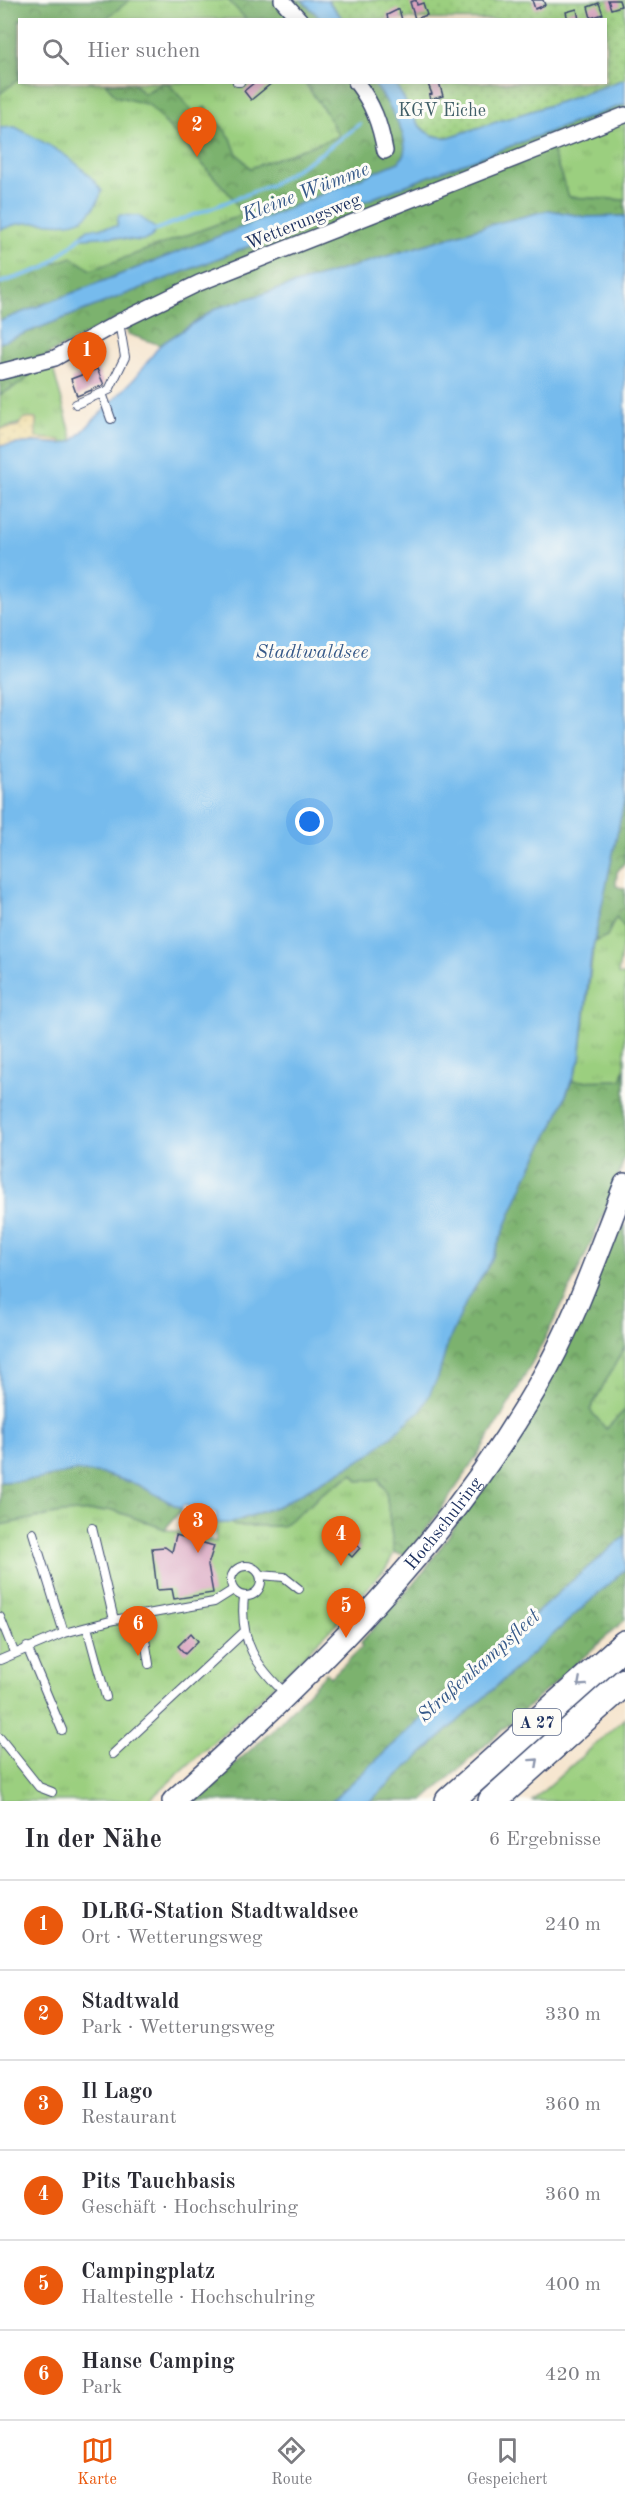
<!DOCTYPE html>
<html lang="de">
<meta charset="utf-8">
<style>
:root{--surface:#fff;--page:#f2f2f3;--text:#2b2b33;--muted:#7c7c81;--line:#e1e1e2;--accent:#ea580c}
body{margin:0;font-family:"Old Standard TT",serif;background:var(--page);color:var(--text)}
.you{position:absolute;left:310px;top:822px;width:21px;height:21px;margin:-15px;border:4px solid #fff;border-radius:50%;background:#1a73e8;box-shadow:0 0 0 9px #1a73e833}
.badge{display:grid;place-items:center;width:39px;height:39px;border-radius:50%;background:var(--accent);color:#fff;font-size:20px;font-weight:700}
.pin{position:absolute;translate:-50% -50px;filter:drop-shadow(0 2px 3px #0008)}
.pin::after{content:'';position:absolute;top:32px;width:21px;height:18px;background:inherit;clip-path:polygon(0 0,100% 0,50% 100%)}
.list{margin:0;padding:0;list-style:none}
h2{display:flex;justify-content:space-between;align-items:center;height:78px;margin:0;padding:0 24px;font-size:26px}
h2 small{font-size:20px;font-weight:400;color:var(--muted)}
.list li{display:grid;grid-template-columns:39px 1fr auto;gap:18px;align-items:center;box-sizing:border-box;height:90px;padding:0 24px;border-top:2px solid var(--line)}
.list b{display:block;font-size:22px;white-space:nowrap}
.list p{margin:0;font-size:20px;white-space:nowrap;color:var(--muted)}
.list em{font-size:20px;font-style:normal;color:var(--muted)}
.icon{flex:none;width:33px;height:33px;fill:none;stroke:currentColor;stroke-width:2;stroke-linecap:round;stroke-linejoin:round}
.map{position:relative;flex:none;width:625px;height:1801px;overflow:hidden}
.search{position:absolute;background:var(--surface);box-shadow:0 3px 15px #0003;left:18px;right:18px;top:18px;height:66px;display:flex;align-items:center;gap:15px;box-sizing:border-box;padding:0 21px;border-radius:0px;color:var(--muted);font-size:22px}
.sheet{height:618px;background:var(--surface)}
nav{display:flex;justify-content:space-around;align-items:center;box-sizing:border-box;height:84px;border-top:2px solid var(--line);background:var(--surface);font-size:16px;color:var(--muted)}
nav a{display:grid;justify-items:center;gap:3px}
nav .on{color:var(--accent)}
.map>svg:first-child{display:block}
.grass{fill:url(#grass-tufts);stroke:#5b7f6e;stroke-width:1.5}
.forest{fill:url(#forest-crowns);stroke:#4c7066;stroke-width:1.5}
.sand{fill:url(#sand-dots);stroke:#84847e;stroke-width:1.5}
.garden{fill:url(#garden-dots);stroke:#5b7f6e;stroke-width:1.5}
.water{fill:#76bbed;stroke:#4875a6;stroke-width:1.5}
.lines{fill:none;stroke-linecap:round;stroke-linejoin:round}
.stream{stroke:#76bbed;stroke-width:4}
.building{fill:#d8a1be}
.lane-casing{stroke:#3c4a6f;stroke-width:10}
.street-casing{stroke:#3c4a6f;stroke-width:18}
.secondary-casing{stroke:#3c4a6f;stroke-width:24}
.highway-casing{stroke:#3c4a6f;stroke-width:30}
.lane{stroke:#fff;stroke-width:8}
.street{stroke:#fff;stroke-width:15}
.secondary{stroke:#fff;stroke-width:21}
.highway{stroke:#fff;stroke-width:27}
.oneway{stroke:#8d97ae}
.labels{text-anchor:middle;stroke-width:6;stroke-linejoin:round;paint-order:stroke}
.shield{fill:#fdfcf7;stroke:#5f6c8c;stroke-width:1.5}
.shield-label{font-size:16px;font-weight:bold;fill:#1b2f5e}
.park-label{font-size:18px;fill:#415f68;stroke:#fdfcf7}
.street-label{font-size:18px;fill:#1b2f5e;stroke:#fdfcf7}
.water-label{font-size:20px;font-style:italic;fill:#365989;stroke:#fdfcf7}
</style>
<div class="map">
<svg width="625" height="1801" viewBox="0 0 625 1801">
<defs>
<pattern id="grass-tufts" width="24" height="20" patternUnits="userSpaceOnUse" patternTransform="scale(1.5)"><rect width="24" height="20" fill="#9bcf7f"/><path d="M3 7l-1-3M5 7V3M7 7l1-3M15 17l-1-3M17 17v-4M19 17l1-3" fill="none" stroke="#85b270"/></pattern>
<pattern id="forest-crowns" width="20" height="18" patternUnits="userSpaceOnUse" patternTransform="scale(1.5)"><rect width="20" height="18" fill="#7cb26e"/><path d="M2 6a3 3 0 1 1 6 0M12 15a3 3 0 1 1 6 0" fill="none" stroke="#65915e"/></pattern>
<pattern id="sand-dots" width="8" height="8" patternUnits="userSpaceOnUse" patternTransform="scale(1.5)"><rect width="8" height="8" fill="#eeda9e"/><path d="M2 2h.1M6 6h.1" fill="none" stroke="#ccbb8a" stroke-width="1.8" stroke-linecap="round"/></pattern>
<pattern id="garden-dots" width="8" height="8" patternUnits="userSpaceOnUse" patternTransform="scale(1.5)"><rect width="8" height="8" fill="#9bcf7f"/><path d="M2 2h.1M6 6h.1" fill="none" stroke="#85b270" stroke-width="1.8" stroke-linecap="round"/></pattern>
</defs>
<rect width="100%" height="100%" fill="#fdfcf7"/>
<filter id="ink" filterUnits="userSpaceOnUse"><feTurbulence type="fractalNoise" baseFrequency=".0167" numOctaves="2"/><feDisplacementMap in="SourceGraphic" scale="12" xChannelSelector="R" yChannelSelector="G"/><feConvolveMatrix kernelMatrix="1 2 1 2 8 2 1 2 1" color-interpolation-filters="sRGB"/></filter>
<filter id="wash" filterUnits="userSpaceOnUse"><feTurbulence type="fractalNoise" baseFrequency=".008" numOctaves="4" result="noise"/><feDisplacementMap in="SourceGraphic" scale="24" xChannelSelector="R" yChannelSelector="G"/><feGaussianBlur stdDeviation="1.35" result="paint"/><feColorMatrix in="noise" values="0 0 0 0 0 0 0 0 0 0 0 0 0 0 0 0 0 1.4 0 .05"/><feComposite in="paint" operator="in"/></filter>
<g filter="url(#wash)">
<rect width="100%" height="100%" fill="#f6e6d0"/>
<!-- grass -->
<path class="grass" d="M0,0H256L276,19L20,20V82L338,83L394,153L0,315Z
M625,120V200L569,197L551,147Z
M49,354L73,441L62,444L60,440L35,438L36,419L0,429V395L23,382L45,356Z
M616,917L625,928L618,974L625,976V1067L622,1080L572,1081L580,1059L594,942L607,936Z
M625,1346V1410L606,1429L590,1410Z
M353,1474L358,1481L378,1479L386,1491L394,1553L386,1568L331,1629L239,1719L148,1801H0V1525L61,1513L113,1510L165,1529L216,1542L215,1523H231L236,1526H282L311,1504L321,1494Z
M625,1718V1801H532Z"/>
<!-- forest -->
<path class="forest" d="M0,0H130L105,19L20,20L19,79L0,94Z
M228,0H302L321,19H246Z
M105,83H133L144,94L162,83H168L195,114L205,107L231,138L236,152L250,168L339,136L326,113L305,83H373C384,96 410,136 404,153C404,156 401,159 399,162L261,220L0,321V282L72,257L91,270L242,215L231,196L149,105L116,96Z
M625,104V120L551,148L569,197L625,200V216L585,217L549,210L486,226L217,308L160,345L128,334L121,316L45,356L23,382L0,395V343L445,170Z
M625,797V862L617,872L616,886L625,889V928L616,917L607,936L594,942Z
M625,1067C625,1092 625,1131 625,1154C620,1179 600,1222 589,1247C540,1357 481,1460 407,1555L394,1553L386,1491L379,1479L358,1481L353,1474L321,1494L311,1504L282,1526H235L231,1523L280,1505L369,1455L438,1377L448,1343L466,1302L490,1263L526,1178L558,1115L572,1081L621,1080Z
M625,1225V1346L590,1410L606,1429L625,1410V1536L566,1586L332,1801H193L273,1730L326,1673L331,1677L362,1647L361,1642L422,1574L488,1479L617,1232Z
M75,1471L104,1474L139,1485L182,1509L165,1529L113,1510L61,1513L0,1525V1482L34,1480Z
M625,1569V1620L423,1801H370Z"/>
<!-- sand -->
<path class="sand" d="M24,418L36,419V438L60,440L62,444L35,442L0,446V429L18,426Z"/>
<!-- garden -->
<path class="garden" d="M328,0H625V79L560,102L449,137L431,136L418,124L394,83L606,82V20L343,19Z"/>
<!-- water -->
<path class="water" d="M302,0H327L343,19H321Z
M625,79V104L445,170L0,343V321L261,220L399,162C401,159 404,156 404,153C410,136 384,96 373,83H394C412,105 414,141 449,137L560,102Z
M15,127C47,144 81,160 102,191C84,241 54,216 18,224C12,225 6,228 0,230V128Z
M549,210L585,217L625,216V797L591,956L580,1059L558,1115L526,1178L490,1263L466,1302L448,1343L438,1377L422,1409L369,1455L280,1505L231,1523H215L217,1513L183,1505L182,1509L139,1485L104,1474L75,1471L34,1480L0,1482V446L35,442L62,444L73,441L135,378L160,345L217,308L486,226Z
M119,215L139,216L156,229C151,248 126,238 113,237C101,236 89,238 78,238L88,229L117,226Z
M625,1536V1569L403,1771L370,1801H332L566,1586Z"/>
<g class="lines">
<!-- stream -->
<path class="stream" d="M152,231L271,185L320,154L360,124
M0,283L45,268L81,237"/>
</g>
<g id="blocks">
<!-- building -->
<path class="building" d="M416,0L417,5L423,3L427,15L415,19L410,2Z
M532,0H543L545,5L535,9Z
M608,0H619L621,6L611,9Z
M599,3L603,14L591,18L588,7Z
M399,9L402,20H388L387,15Z
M577,9L579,20H568L566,12Z
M255,82H273L251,100L244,91Z
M439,82L443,96L430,100L429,95L432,94L428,84Z
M97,369L104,385L77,396L71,379Z
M176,1535L214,1546L208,1565L213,1593L174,1599L172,1589L157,1590L152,1548L165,1547L172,1552Z
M350,1538L360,1548L352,1557L341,1547Z
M191,1633L198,1641L185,1654L178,1646Z"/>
</g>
</g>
<g filter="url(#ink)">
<use href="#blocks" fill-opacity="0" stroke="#3c4a6f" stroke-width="1.5"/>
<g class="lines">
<defs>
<path id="lane" d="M237,82H240
M102,393L111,419
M76,404L109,390L125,357L119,322
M92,1528L114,1620
M33,1533L64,1633
M231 1581a15 15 0 1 1 30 0a15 15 0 1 1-30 0Z
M260,1575L284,1577L299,1589
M244,1597C239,1641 256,1666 287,1695
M141,1615L149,1664
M0,1617L14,1652
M87,1627L106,1697
M27,1647L62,1730
M0,1660L64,1633L114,1620L214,1602L233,1590
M0,1738L39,1787L52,1792
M113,1754L244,1632"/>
<path id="street" d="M282,0L300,20
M356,82C373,104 380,124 385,151
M0,372L55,358L119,322L199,283L625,115"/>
<g id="secondary">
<path id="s1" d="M173,1801C310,1678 444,1548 537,1387C574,1324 598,1252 625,1184"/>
</g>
<path id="highway" d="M449,1801L625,1644
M492,1801L625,1682"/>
</defs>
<!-- lane casing -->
<use href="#lane" class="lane-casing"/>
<!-- street casing -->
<use href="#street" class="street-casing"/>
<!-- secondary casing -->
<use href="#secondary" class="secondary-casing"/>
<!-- highway casing -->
<use href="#highway" class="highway-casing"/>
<!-- lane -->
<use href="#lane" class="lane"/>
<!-- street -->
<use href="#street" class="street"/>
<!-- secondary -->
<use href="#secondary" class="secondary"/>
<!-- highway -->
<use href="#highway" class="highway"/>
</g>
<!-- one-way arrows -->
<defs><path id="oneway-chevron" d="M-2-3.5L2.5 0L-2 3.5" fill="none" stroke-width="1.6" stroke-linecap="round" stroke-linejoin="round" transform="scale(1.5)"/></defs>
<g class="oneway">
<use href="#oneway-chevron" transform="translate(581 1683) rotate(138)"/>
<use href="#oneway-chevron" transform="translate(535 1762) rotate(-42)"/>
</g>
</g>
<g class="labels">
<!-- shield labels -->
<rect class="shield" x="513" y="1709" width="48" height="26" rx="4.5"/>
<g class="shield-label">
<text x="537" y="1728">A 27</text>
</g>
<!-- park labels -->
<g class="park-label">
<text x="442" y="116">KGV Eiche</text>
</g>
<!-- street labels -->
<g class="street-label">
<text transform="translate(303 221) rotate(-22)" y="6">Wetterungsweg</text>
<text dy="6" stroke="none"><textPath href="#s1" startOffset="388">Hochschulring</textPath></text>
</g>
<!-- water labels -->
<g class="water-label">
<text transform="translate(305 191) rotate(-21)" y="7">Kleine Wümme</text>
<text x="312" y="658">Stadtwaldsee</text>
<text transform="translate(478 1665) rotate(-42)" y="7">Straßenkampsfleet</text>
</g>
</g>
</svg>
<div class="you"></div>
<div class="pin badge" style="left:87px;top:382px">1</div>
<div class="pin badge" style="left:197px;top:157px">2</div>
<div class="pin badge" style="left:198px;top:1553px">3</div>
<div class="pin badge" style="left:341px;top:1566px">4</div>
<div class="pin badge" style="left:346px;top:1638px">5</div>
<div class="pin badge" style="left:138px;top:1656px">6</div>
<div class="search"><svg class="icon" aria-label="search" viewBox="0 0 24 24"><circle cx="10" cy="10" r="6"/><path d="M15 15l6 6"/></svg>Hier suchen</div>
</div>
<section class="sheet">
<h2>In der Nähe<small>6 Ergebnisse</small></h2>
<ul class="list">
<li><span class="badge">1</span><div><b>DLRG-Station Stadtwaldsee</b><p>Ort · Wetterungsweg</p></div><em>240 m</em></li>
<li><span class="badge">2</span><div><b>Stadtwald</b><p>Park · Wetterungsweg</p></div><em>330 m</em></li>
<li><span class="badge">3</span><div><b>Il Lago</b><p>Restaurant</p></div><em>360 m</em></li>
<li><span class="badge">4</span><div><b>Pits Tauchbasis</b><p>Geschäft · Hochschulring</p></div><em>360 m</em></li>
<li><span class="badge">5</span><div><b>Campingplatz</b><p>Haltestelle · Hochschulring</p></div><em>400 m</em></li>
<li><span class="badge">6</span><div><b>Hanse Camping</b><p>Park</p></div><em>420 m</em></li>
</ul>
</section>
<nav>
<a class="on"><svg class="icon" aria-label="map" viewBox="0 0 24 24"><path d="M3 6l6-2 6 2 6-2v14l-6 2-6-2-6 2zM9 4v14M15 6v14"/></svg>Karte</a>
<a><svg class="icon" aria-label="directions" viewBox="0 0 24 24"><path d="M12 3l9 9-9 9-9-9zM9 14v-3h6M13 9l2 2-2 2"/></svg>Route</a>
<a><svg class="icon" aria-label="saved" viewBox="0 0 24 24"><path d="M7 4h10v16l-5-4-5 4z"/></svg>Gespeichert</a>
</nav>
